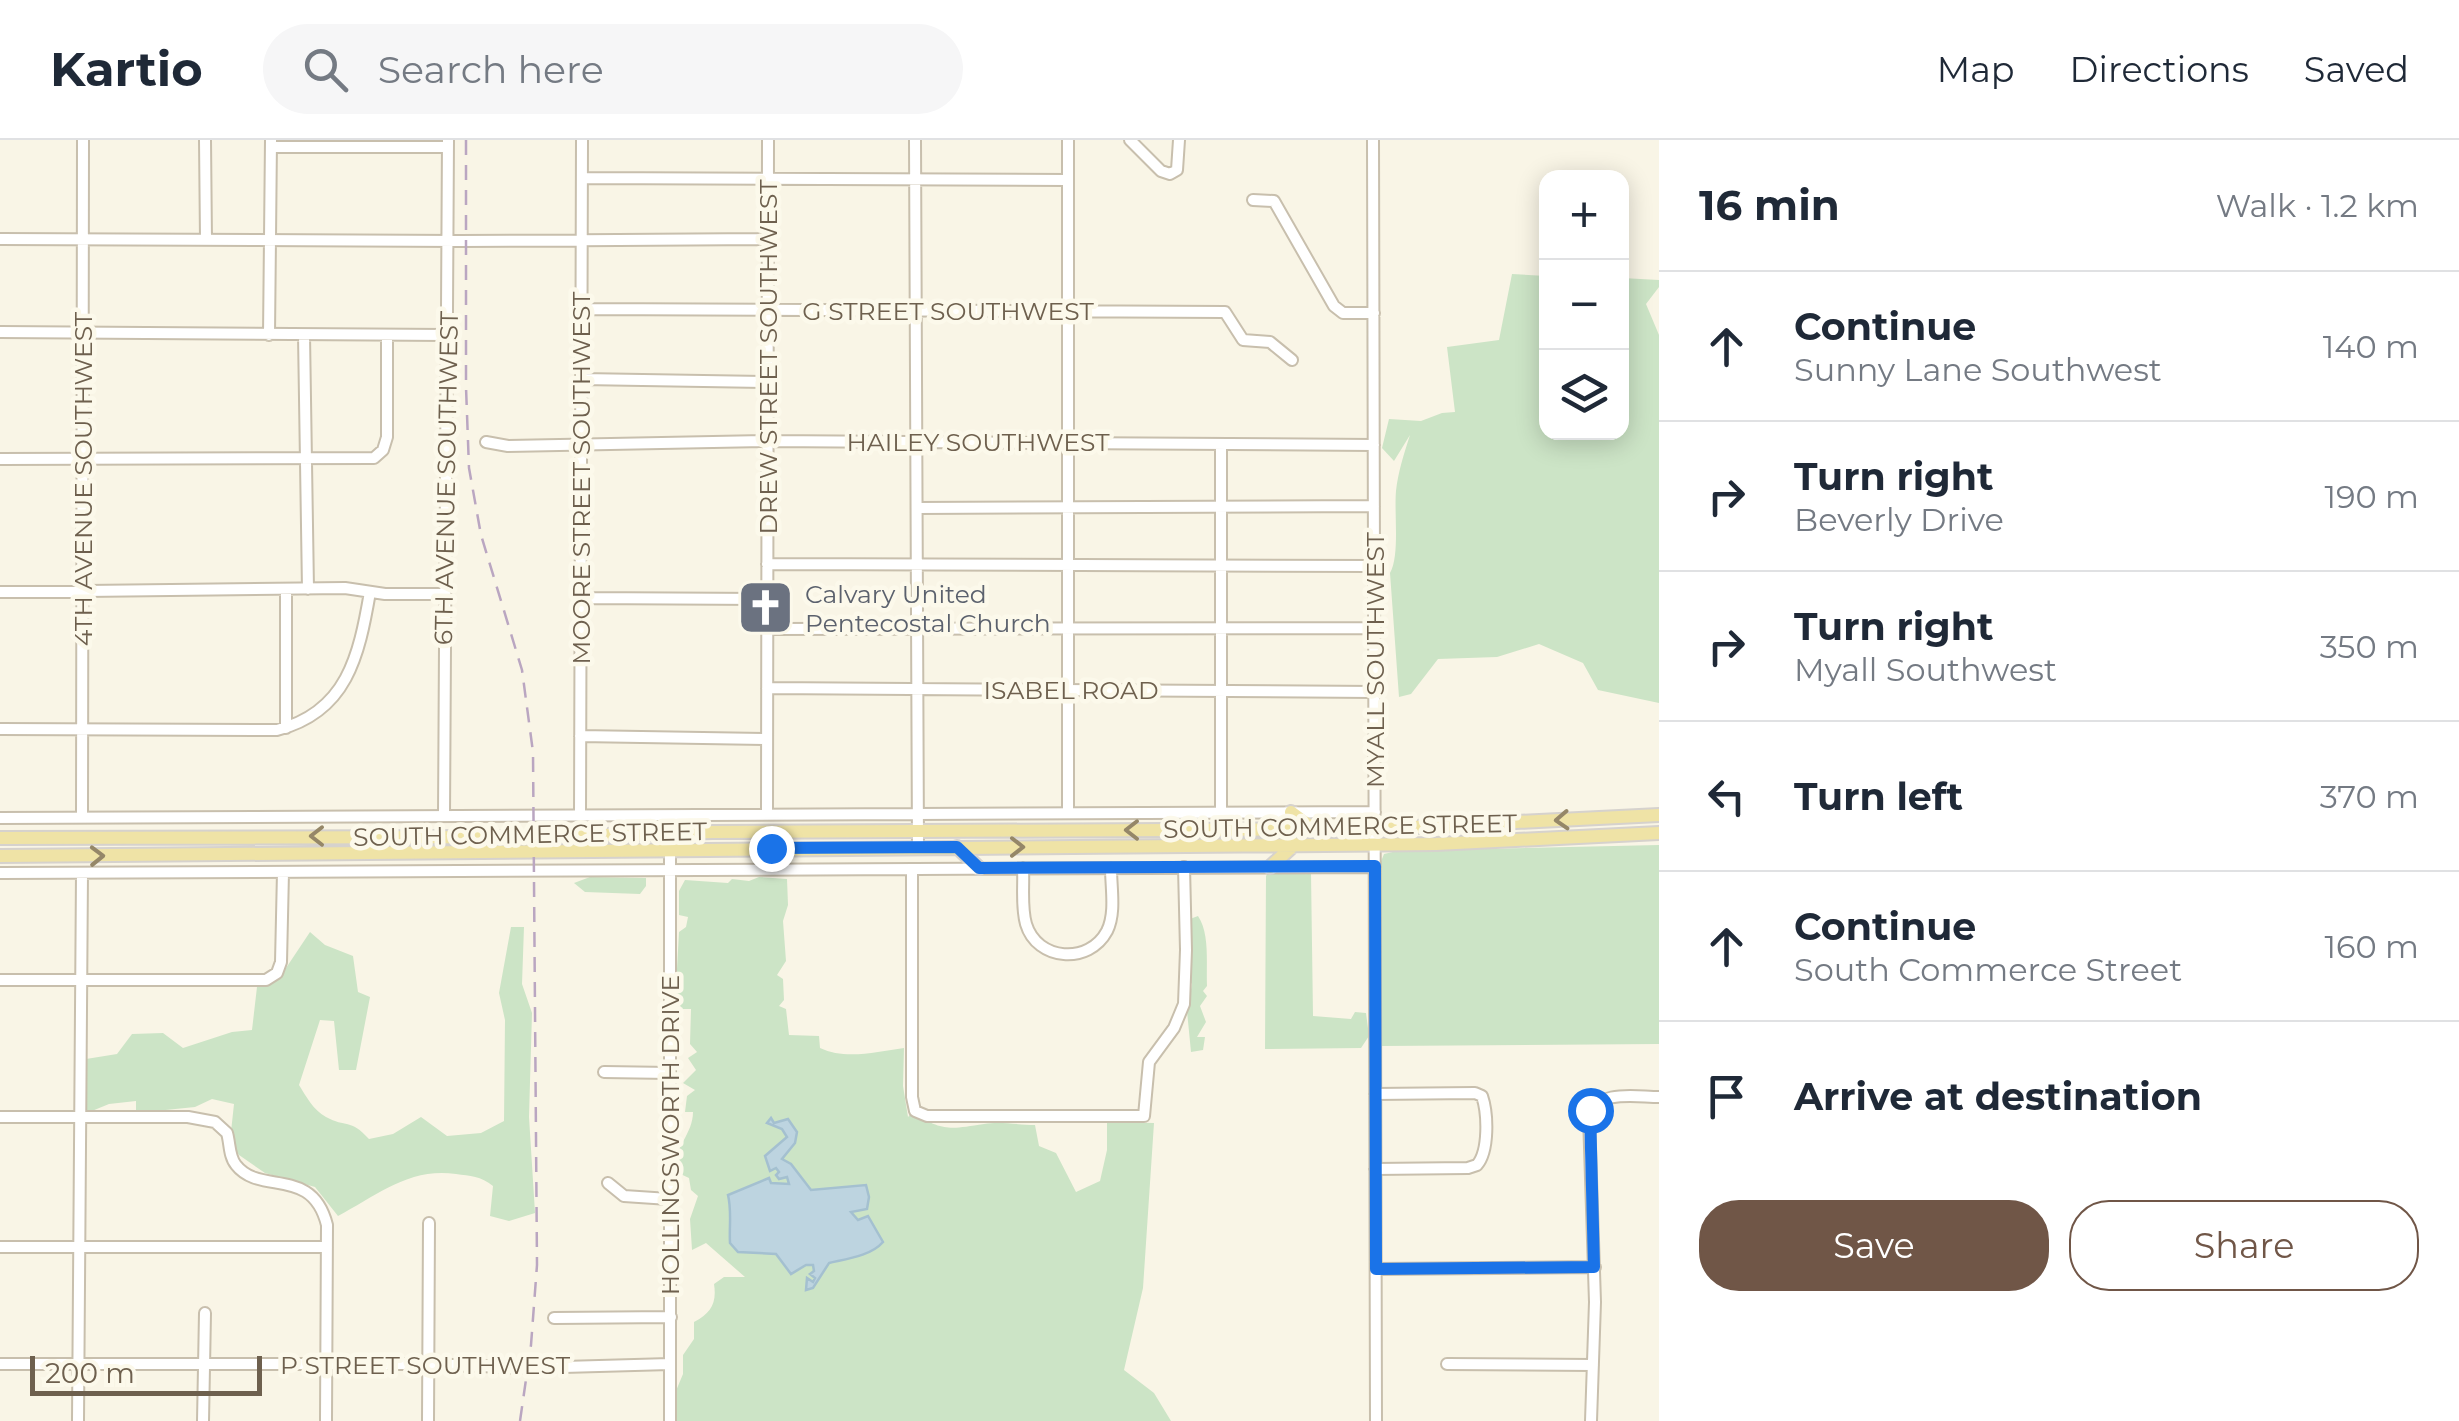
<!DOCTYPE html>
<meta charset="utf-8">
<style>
:root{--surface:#fff;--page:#f6f6f7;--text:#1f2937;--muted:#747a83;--line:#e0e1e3;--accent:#705647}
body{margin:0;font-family:Montserrat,sans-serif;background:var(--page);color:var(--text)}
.controls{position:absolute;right:30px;top:30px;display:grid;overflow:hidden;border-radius:20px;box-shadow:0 5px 25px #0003}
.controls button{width:90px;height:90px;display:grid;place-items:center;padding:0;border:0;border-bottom:2px solid var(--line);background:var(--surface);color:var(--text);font:50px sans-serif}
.scale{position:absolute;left:30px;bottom:25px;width:232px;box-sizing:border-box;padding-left:10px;border:5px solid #6e604e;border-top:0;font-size:28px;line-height:35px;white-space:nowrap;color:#6e604e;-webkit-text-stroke:8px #fcf9eb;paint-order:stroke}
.stop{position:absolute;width:30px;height:30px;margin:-22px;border:8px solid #1a73e8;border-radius:50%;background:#fff}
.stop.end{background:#1a73e8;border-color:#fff;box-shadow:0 2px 10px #0008}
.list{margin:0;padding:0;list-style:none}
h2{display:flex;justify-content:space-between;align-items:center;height:130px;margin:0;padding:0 40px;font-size:42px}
h2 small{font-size:32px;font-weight:400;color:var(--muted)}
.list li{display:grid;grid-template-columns:65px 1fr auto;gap:30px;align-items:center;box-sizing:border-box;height:150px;padding:0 40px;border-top:2px solid var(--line)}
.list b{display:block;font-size:38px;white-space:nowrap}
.list p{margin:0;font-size:32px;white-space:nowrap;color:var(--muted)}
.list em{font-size:32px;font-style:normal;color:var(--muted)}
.actions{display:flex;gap:20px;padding:30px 40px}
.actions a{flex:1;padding:22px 0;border:2px solid var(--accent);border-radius:40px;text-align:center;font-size:35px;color:var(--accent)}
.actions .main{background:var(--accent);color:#fff}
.icon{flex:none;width:55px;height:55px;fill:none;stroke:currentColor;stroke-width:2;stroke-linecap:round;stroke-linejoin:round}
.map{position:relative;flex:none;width:1659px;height:1281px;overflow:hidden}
header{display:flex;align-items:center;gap:60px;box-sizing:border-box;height:140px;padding:0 50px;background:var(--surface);border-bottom:2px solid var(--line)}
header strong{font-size:48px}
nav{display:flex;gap:55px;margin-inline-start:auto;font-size:35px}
.search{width:700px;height:90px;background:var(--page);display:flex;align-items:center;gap:25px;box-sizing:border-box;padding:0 35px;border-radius:55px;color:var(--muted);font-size:38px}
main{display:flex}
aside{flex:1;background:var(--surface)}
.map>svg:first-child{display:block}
.green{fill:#cce4c6}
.water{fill:#bdd4e0;stroke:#a4c0d0;stroke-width:2.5}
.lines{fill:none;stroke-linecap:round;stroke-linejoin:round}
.minor-casing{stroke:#c8bfad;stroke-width:14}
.major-casing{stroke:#d6d2cd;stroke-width:16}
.minor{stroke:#fff;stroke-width:10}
.major{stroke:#efe3a6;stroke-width:12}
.rail{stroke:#baa6c1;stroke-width:2.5;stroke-dasharray:15 10;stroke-linecap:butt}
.oneway{stroke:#958768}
.route{stroke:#1a73e8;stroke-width:12}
.labels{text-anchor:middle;stroke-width:9;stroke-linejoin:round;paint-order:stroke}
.street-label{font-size:25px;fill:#6e604e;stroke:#fcf9eb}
.worship-label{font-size:25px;fill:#5b616d;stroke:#fcf9eb;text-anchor:start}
</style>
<header>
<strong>Kartio</strong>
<div class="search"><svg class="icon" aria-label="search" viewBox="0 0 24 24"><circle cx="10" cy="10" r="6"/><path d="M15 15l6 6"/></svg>Search here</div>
<nav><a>Map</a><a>Directions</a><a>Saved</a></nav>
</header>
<main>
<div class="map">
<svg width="1659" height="1281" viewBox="0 0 1659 1281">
<rect width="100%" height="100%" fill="#f9f5e6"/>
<!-- green -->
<path class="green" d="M1512,134L1546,136V292H1622V138L1659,140V147L1646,164L1659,195V563L1598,550L1583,523L1539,504L1497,517L1438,519L1411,554L1399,557L1390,433C1400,415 1394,374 1396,351C1398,332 1404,314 1410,295L1394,321L1382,308L1389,279L1421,281L1442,273L1455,272L1447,207L1499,200Z
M1659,705V904L1382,906L1380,724L1384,714L1397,711Z
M1269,731L1311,733L1313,876L1351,879L1355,872L1366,873L1369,896L1361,908L1265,909L1266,736Z
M590,737L646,738V746L640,754L585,752L574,743Z
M759,737L787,739L788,765L783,781L786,821L777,835L783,839L784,860L779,866L786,869L789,895L819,896L820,908C845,920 876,912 904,908L903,946L908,977L912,973C945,992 950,989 984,984C1000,981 1019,985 1035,985L1039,1006L1056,1013L1076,1052L1100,1041L1107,1010V982L1154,983L1143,1148L1124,1230L1154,1253L1171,1281H677L673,1258L683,1234V1215L694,1199V1182C711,1173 717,1163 714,1144L724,1137H745L706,1103L692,1110L690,1079L698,1056L691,1050L689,1038L674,1031C674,1007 693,994 693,972H685L687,956L695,950L683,943L696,930L688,918L697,912L690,904L691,869H681L676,847L679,792L686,787L688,777L679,775V751L685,740L728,743L732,739L749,741Z
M1198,776C1210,794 1206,823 1207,846L1203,851L1207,856L1200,866L1206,882L1197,897H1205L1203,910L1191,912L1187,871L1192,844L1188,838L1190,779Z
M511,787H524L522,844L532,873L529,977L535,1073L509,1081L490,1076L493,1046C481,1036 470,1036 456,1034C410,1027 377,1055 338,1076L315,1047L265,1033L239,1015L230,1001L234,964L212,959L195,967L136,973V961L109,964L87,973L86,919L117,914L132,894L163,893L183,908L232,892L252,890L257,847L282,834L310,792L325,805L353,816L358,852L370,857L356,930H339L334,881L320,880L299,945C306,956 313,970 326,977C346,988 350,978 369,999L393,994L421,977L447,996L481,993L504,981L505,880L499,853Z"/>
<!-- water -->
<path class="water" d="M771,978L774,983L788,979L797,992L795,1003L782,1019L791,1024L811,1050L866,1045L869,1057L867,1069L851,1072L858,1080L868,1076L883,1102C871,1116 846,1119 829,1123L813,1148L806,1150L807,1138L813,1142L815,1138L810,1134L814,1131L813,1125H806L791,1134L776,1114L738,1112L730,1103C729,1086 732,1072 728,1055L769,1038L771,1043L789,1044L787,1037L779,1039L776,1035L779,1032L776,1028L770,1031L765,1016L787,997L782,989L767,983Z"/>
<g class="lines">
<defs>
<path id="minor" d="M205,0L206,100
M915,0L918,707
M1068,0V673
M1130,0L1161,31L1170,34L1177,30L1179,0
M1373,0L1376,1281
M271,7H448
M582,38L1068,40
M1253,60L1274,61L1334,166L1343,173H1374
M0,99L460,101L768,99
M582,169L1225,172L1243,200L1270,202L1292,220
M0,192L447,195
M269,195L271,0
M304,195L308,449
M582,239L768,242
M486,302L508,306L768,301L1374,305
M1221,304V672
M0,319L374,318L383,310L387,297V195
M917,368L1374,366
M767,424L1374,426
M286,450V588
M0,452L345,448L385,454H444
M581,458L767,459
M767,489L1375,488
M767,548L1375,552
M0,589L277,590C347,572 359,516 370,452
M580,596L767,599
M767,674L768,0
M580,675L582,0
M444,676L448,0
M82,677L83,0
M0,678L1375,672
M1023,728C1024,746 1021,767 1026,784C1037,821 1089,825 1107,791C1116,773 1111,748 1111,728
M912,729V957L915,971L927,976H1144L1149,922L1174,888L1184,864L1186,810L1184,727
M0,733L1375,727
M0,840H266L277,833L281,822L283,732
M604,932L670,933
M1375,954L1475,953L1482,956C1488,974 1489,1011 1477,1025L1468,1028L1375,1029
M0,977H188L215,982L227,993C230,1003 229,1017 236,1025C260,1056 312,1025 327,1085L326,1281
M608,1043L624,1056L669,1059
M0,1107H327
M1376,1129L1595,1127
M554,1178L671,1177
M0,1224H428L528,1228L670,1224
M1447,1224L1593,1225
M78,1281L82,733
M203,1281L205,1173
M428,1281L429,1083
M670,1281V709
M1591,1281L1595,1162L1589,976C1599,949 1635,957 1659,957"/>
<path id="major" d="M1291,672L1314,689
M0,698L534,697L713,692L1375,689L1659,675
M957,707L979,728
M0,716L1436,704L1659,693
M1270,727L1295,704"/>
</defs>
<!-- minor casing -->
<use href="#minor" class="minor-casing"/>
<!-- major casing -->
<use href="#major" class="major-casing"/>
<!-- minor -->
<use href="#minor" class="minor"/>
<!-- major -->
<use href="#major" class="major"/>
<!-- rail -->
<path class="rail" d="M466,0V247L469,328L481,395L522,530L533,612L537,1125L531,1205L520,1281"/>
</g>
<!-- one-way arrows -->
<defs><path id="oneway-chevron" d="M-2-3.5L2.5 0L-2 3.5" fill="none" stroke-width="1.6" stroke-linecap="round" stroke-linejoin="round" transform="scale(2.5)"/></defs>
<g class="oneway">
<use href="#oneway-chevron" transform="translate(1562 680) rotate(177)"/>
<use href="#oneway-chevron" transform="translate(1132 690) rotate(180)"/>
<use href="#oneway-chevron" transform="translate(317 696) rotate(-180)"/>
<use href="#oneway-chevron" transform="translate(1017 707)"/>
<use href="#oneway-chevron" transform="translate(97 716) rotate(-1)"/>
</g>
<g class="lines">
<!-- route -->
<path class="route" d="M771,708L957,707L979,728L1375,726L1376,1129L1594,1127L1590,970"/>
</g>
<!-- icons -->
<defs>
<symbol id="church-square" viewBox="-11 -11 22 22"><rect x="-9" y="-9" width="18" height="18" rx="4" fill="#6b7280" stroke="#fcf9eb"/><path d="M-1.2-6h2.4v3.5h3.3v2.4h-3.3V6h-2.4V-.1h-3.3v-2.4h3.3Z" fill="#fff"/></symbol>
</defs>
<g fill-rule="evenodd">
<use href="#church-square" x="734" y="436" width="63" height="63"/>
</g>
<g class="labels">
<!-- street labels -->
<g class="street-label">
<text x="948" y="180">G STREET SOUTHWEST</text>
<text transform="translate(768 217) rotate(-90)" y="9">DREW STREET SOUTHWEST</text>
<text x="978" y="311">HAILEY SOUTHWEST</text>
<text transform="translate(446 338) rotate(-89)" y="9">6TH AVENUE SOUTHWEST</text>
<text transform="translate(581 338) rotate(-90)" y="9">MOORE STREET SOUTHWEST</text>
<text transform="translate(83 339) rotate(-90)" y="9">4TH AVENUE SOUTHWEST</text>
<text transform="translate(1375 520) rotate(-90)" y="9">MYALL SOUTHWEST</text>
<text x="1071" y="559">ISABEL ROAD</text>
<text transform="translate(1340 686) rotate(-1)" y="9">SOUTH COMMERCE STREET</text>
<text transform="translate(530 694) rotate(-1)" y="9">SOUTH COMMERCE STREET</text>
<text transform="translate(670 995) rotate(-90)" y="9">HOLLINGSWORTH DRIVE</text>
<text x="425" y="1234">P STREET SOUTHWEST</text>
</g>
<!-- worship labels -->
<g class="worship-label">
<text x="805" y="463">Calvary United<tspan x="805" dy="29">Pentecostal Church</tspan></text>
</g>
</g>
</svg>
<div class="controls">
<button>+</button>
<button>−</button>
<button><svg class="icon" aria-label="layers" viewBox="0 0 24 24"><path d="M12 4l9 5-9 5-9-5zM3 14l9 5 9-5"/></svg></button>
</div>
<div class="scale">200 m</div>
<div class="stop" style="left:1590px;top:970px"></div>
<div class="stop end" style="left:771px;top:708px"></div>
</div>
<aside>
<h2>16 min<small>Walk · 1.2 km</small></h2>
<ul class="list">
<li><svg class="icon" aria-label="ahead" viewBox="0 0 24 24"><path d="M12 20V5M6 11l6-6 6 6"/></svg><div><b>Continue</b><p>Sunny Lane Southwest</p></div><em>140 m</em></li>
<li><svg class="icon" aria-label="right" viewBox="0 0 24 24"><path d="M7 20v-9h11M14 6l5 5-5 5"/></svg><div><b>Turn right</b><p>Beverly Drive</p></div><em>190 m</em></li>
<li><svg class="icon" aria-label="right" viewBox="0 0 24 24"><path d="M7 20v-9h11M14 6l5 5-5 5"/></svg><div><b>Turn right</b><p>Myall Southwest</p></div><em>350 m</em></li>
<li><svg class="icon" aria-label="left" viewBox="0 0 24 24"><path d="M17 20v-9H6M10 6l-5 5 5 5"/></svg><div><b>Turn left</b></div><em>370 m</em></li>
<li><svg class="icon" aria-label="ahead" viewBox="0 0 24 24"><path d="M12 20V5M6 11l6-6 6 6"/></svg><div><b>Continue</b><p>South Commerce Street</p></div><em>160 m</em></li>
<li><svg class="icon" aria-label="arrive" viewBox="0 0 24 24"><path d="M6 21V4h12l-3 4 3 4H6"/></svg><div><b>Arrive at destination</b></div></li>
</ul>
<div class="actions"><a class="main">Save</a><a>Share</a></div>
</aside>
</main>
